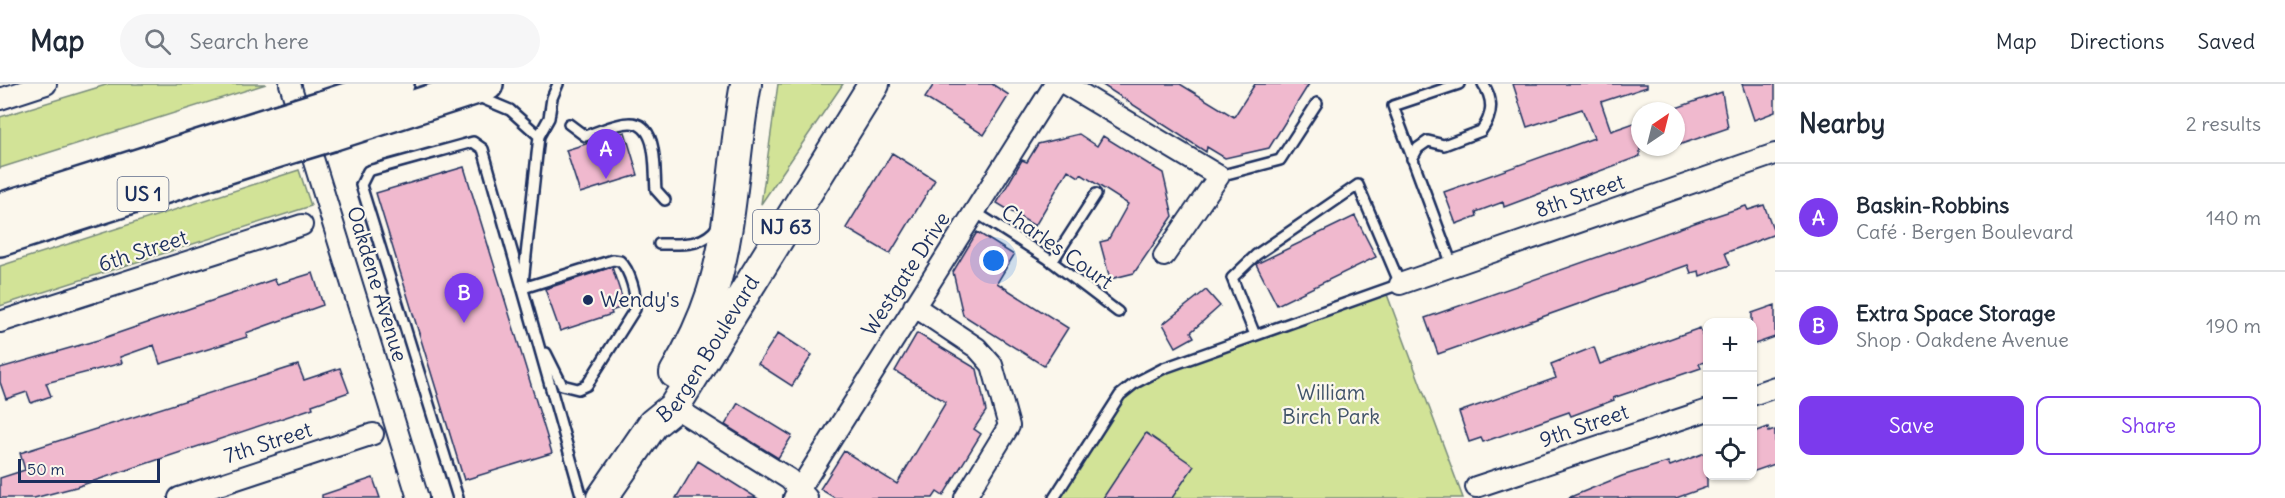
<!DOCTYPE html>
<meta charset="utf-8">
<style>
:root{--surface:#fff;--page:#f6f6f7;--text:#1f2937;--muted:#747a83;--line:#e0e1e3;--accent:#7c3aed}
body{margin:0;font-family:Delius,sans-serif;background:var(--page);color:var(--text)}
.controls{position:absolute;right:18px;bottom:18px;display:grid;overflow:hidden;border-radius:12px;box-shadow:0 2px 4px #0004}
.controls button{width:54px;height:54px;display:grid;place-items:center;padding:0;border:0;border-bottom:2px solid var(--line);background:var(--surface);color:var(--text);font:30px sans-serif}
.compass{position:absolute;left:1631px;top:18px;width:54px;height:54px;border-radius:50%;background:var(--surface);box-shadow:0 2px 4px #0004;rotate:35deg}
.scale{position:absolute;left:18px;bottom:15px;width:142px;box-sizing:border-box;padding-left:6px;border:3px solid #1b2f5e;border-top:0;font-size:16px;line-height:21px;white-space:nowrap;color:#1b2f5e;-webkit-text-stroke:4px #fbf7ec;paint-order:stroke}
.you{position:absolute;left:994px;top:177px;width:21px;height:21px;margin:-15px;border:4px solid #fff;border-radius:50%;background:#1a73e8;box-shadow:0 0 0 9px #1a73e833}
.badge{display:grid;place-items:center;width:39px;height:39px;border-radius:50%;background:var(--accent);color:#fff;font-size:20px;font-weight:700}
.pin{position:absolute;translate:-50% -50px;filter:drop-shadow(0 2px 3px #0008)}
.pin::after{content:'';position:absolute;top:32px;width:21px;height:18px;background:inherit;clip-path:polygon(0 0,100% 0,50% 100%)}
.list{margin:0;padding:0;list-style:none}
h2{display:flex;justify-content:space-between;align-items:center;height:78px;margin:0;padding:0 24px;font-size:26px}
h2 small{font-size:20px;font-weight:400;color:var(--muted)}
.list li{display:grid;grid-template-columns:39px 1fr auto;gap:18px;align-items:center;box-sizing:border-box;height:108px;padding:0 24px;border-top:2px solid var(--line)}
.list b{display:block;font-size:22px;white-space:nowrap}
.list p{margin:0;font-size:20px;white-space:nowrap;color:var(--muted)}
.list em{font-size:20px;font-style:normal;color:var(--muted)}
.actions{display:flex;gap:12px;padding:18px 24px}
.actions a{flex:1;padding:14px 0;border:2px solid var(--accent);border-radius:12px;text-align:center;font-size:21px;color:var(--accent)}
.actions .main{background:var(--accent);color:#fff}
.icon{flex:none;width:33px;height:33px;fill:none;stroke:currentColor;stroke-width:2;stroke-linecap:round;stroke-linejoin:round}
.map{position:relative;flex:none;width:1775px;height:414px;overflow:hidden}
header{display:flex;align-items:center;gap:36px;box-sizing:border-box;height:84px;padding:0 30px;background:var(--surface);border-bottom:2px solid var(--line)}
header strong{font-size:28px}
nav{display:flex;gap:33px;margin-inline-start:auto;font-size:21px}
.search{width:420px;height:54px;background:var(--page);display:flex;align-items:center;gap:15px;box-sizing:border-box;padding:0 21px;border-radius:33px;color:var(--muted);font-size:22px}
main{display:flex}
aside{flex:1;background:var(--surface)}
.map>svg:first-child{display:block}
.green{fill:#d2e397;stroke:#76897a;stroke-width:1.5}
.building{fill:#f0b9ce;stroke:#1b2f5e;stroke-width:1.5}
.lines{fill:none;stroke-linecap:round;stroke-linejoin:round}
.service-casing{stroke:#1b2f5e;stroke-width:14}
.minor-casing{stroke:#1b2f5e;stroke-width:24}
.primary-casing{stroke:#1b2f5e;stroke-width:34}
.motorway-casing{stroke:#1b2f5e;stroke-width:38}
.service{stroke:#fbf7ec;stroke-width:9}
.minor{stroke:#fbf7ec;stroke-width:20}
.primary{stroke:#fbf7ec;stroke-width:30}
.motorway{stroke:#fbf7ec;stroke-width:33}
.motorway-bridge-casing{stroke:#1b2f5e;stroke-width:38;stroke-linecap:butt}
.motorway-bridge{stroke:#fbf7ec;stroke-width:33}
.poi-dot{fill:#1b2f5e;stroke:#fbf7ec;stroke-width:2}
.labels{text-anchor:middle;stroke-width:4.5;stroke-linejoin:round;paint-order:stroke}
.shield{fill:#fbf7ec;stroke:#5e6b89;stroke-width:1.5}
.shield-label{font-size:20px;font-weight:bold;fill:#1b2f5e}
.street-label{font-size:21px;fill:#1b2f5e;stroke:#fbf7ec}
.poi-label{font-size:21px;fill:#1b2f5e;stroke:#fbf7ec;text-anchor:start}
.park-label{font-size:21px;fill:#405369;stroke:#fbf7ec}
</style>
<header>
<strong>Map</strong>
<div class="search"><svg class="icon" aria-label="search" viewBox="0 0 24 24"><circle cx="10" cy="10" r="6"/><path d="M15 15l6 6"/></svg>Search here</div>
<nav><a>Map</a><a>Directions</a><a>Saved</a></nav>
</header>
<main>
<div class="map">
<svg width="1775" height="414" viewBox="0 0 1775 414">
<rect width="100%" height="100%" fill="#fbf7ec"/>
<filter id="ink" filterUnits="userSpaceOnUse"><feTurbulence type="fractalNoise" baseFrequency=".0167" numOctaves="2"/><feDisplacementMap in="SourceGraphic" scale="12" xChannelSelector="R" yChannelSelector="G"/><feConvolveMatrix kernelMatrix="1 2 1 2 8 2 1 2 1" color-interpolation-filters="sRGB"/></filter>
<g filter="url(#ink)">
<!-- green -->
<path class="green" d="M109,0H266L0,84V33Z
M778,0H843L761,120Z
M299,86L311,122L0,222V182Z
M1385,205L1463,414H1054L1099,341L1135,299Z"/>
<!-- building -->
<path class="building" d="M934,0H992L1009,11L984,51L925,14Z
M1101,0H1180L1234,33L1255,0H1309L1269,64L1225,74L1207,63L1206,68Z
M1513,0H1647V3L1601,18L1611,47L1640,37V72L1504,123L1503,118L1476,128L1477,132L1456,140L1444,108L1594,54L1582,25L1527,43Z
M1742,0H1775V28L1754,36Z
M1722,8L1728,44L1676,62V24Z
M625,48L638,91L580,109L566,66Z
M1079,50L1097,62L1103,52L1163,89L1173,132L1134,189L1110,195L1100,158L1108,156L1128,120L1081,90L1079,93L1068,86L1035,142L997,119L1022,76L1027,78L1038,60Z
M892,69L935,96L890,170L846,144Z
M464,83L552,369L464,396L376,109Z
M1764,121L1775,150L1725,169L1730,181L1700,192L1699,187L1691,189L1688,181L1438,270L1425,234L1703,136L1746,122L1748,126Z
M1355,132L1376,173L1277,221L1256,180Z
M977,148L1014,171L997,199L1068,244L1044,282L963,231L953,188Z
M612,183L625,222L611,227L612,230L560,247L545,205Z
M313,189L323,221L246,249L247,253L160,280L154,261L120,273L122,279L46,299L51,312L31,319L27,308L6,315L0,298V284L98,256L275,195L277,200Z
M1206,206L1220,222L1191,248L1194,253L1176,263L1163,240Z
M1775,221V253L1752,261V229Z
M1700,244L1707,265V277L1699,280L1701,284L1613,314L1614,316L1571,332L1569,328L1483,358L1481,354L1469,358L1459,328L1556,294L1551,280L1594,263L1600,280Z
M778,249L812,271L792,302L758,280Z
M917,249L977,285L986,327L974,345L981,350L943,412L937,408L933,414H835L820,405L844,367L897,400L946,318L895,287Z
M298,281L304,296L340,284L349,308L312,321L313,324L76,403L34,414H0V394L25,386L20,369Z
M738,319L792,352L778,374L725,341Z
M1768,343L1769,348L1775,346V380L1752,388V349Z
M1146,349L1194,382L1172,414H1103Z
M1707,368V403L1676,414H1568L1622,392L1668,378L1670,382Z
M698,377L757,414H676Z
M373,394L380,414H322V411Z"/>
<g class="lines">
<defs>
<path id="service" d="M479,13L510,26L539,52
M569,40L585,52C598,48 616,39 630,39C659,39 654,87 656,106L665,116
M1412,75L1418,64L1428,57L1444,61L1481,47C1493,31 1494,16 1483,0
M1219,92L1280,76L1317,19
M975,128L1047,174L1118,228
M659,160C681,160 704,163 718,142
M1052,178L1096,110
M1452,181L1393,22L1459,0
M523,199L539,52L549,34L552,14L558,0
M523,204L613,176L620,177C630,186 637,211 635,225L587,301L578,305L562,301L546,269
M458,414L361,101L368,87L473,58L483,65L582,414
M1054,414L1120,311L1135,299L1164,284L1400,200L1358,101L1256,171L1232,194L1255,251"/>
<path id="minor" d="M290,0L418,414
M1065,0L1219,92L1164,172
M0,15L46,0
M1400,200L1775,70
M914,222L977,264L992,281L1009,342L965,414
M0,238L302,141
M1752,311L1775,303
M674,323L789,395L807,414
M1476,403L1708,326
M179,414L373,350
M794,414L1055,0"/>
<g id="primary">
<path d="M675,289C690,264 703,237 712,209C733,142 733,69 746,0"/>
<path id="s1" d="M602,414L653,340L674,323L874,0"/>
</g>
<path id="motorway" d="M322,24L397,0
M331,50L486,0
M0,126L277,38
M0,155L285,64"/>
</defs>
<!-- service casing -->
<use href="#service" class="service-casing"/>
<!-- minor casing -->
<use href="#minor" class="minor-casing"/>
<!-- primary casing -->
<use href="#primary" class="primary-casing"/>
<!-- motorway casing -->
<use href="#motorway" class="motorway-casing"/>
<!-- service -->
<use href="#service" class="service"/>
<!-- minor -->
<use href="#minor" class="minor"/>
<!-- primary -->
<use href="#primary" class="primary"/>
<!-- motorway -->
<use href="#motorway" class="motorway"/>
<defs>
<path id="motorway-bridge" d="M277,38L322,24
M285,64L331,50"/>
</defs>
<!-- motorway-bridge casing -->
<use href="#motorway-bridge" class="motorway-bridge-casing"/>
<!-- motorway-bridge -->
<use href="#motorway-bridge" class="motorway-bridge"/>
</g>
</g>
<!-- markers -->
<circle class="poi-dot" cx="588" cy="216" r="6"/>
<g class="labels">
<!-- shield labels -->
<g class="shield">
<rect x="117.5" y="93" width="51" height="34" rx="4.5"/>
<rect x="753" y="126" width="66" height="34" rx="4.5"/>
</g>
<g class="shield-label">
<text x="143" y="117">US 1</text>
<text x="786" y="150">NJ 63</text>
</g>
<!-- street labels -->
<g class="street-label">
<text transform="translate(1580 112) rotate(-19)" y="7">8th Street</text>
<text transform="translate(1057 163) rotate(35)" y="7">Charles Court</text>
<text transform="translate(143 167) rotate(-18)" y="7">6th Street</text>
<text transform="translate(906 190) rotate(-57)" y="7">Westgate Drive</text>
<text transform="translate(377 200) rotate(73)" y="7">Oakdene Avenue</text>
<text dy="7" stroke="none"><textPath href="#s1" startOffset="184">Bergen Boulevard</textPath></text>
<text transform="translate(1584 342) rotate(-19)" y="7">9th Street</text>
<text transform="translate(268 359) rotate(-18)" y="7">7th Street</text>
</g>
<!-- poi labels -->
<g class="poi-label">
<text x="600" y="223">Wendy's</text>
</g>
<!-- park labels -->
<g class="park-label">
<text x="1331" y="316">William<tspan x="1331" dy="24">Birch Park</tspan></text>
</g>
</g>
</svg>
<div class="controls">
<button>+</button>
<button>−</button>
<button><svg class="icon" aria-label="locate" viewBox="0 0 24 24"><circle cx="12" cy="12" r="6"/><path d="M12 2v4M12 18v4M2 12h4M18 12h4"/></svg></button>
</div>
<svg class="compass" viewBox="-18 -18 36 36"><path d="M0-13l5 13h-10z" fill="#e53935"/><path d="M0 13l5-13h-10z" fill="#747a83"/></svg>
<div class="scale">50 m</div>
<div class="you"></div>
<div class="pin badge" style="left:606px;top:95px">A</div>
<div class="pin badge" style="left:464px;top:239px">B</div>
</div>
<aside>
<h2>Nearby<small>2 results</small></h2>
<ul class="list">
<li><span class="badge">A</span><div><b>Baskin-Robbins</b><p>Café · Bergen Boulevard</p></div><em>140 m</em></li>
<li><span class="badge">B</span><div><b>Extra Space Storage</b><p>Shop · Oakdene Avenue</p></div><em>190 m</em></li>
</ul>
<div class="actions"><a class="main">Save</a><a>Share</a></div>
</aside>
</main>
